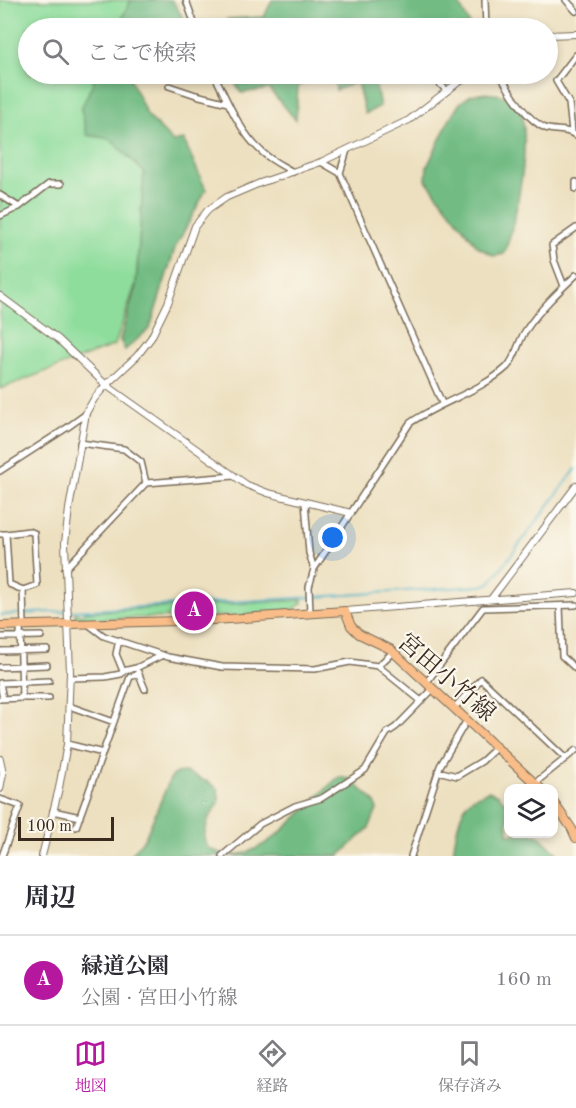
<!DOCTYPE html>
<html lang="ja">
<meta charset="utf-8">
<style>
:root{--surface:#fff;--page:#f2f2f3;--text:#2b2b33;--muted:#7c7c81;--line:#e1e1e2;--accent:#b5179e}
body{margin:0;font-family:"Old Standard TT","Noto Serif JP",serif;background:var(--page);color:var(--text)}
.controls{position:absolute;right:18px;bottom:18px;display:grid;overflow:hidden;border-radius:12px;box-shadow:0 3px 9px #0003}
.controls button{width:54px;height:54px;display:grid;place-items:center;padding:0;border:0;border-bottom:2px solid var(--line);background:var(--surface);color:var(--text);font:30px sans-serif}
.scale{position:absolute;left:18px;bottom:15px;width:96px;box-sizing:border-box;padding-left:6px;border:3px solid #3b2a1e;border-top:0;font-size:16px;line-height:21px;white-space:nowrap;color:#3b2a1e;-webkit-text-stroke:4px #fbf7ec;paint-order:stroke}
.you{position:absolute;left:333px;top:538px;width:21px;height:21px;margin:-15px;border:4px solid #fff;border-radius:50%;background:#1a73e8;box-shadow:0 0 0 9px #1a73e833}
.badge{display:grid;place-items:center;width:39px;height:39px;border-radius:50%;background:var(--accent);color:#fff;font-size:20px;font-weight:700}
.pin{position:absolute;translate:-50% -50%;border:3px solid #fff;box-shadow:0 2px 6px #0006}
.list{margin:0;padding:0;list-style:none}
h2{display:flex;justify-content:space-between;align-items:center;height:78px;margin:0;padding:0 24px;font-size:26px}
h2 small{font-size:20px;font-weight:400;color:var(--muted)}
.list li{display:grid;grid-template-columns:39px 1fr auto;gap:18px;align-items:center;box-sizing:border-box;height:90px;padding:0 24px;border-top:2px solid var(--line)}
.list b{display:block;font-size:22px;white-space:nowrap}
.list p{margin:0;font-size:20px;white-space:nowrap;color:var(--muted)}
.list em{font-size:20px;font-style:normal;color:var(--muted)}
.icon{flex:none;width:33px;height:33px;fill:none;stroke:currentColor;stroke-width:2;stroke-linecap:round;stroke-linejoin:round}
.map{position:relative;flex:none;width:576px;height:856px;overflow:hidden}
.search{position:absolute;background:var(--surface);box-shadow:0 3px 9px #0003;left:18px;right:18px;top:18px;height:66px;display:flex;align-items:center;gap:15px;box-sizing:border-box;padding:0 21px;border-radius:33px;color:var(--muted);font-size:22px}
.sheet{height:168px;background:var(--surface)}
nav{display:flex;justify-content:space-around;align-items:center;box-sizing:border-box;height:84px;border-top:2px solid var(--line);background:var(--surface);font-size:16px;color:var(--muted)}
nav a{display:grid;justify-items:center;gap:3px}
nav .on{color:var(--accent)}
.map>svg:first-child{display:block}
.green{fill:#8edd9c;stroke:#64845d;stroke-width:1.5}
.forest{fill:#72bc84;stroke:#567351;stroke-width:1.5}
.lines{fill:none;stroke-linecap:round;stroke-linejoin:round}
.stream{stroke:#45afc4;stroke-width:2}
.minor-casing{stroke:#796a57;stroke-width:8}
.tertiary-casing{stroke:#796a57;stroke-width:8}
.primary-casing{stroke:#796a57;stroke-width:10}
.minor{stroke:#fff;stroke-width:5}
.tertiary{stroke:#fff;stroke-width:6}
.primary{stroke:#f8bd89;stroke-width:8}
.labels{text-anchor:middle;stroke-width:4.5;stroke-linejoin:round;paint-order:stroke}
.street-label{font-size:24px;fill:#3b2a1e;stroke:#fbf7ec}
</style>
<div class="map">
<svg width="576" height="856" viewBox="0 0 576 856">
<rect width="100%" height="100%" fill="#fbf7ec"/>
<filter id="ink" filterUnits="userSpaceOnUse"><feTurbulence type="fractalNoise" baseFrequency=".0167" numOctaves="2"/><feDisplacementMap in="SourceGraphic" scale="12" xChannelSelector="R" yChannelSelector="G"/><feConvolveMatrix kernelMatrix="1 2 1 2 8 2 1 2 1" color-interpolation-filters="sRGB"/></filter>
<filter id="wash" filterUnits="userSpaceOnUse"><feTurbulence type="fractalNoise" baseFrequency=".008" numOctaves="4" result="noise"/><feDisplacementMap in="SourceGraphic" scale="24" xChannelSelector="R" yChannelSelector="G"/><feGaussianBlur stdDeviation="1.35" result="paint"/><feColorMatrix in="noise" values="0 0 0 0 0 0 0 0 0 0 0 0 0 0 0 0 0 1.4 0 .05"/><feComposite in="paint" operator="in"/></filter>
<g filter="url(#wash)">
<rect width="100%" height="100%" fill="#ede0c0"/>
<!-- green -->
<path class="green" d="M0,0H131L118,28H28V74H98L110,139L144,172L136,283L115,345L0,389Z
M302,600V603L293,610L245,616L78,619L75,616V613L82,615L84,612Z"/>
<!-- forest -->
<path class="forest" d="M131,0H172L184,19L181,28H147L141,26V28H117Z
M272,0H457L470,25L448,28H391L381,21L363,28H216L228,19L264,17Z
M97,74H134L130,78L147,115L173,142L184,140L206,190L175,248L150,328L125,350L120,340L136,286L144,172L110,139L87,135L81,109Z
M230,74H323L298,86L296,120L269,89L241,93Z
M334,74H373L380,106L365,114L357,82L336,90Z
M486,93C494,94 506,94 513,100C538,120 515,227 504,254L494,256L478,247L426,180L427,167L449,120L460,103L471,95Z
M185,772L208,782L218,789L219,803L208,819L204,838L208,848C215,851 224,855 231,855C272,855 309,800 339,777L350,779L375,802L377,810L369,828L339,856H130L145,838L170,779L176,773Z
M488,791L498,795L508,805V834H537L560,856H453C454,841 459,811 470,800C475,796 483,794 488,791Z"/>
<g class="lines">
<!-- stream -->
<path class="stream" d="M0,615L315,597L481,586L490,583L576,469"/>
</g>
</g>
<g filter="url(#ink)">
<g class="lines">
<defs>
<path id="minor" d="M186,0L196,28
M485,0L486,28
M566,0L576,11
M214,74C226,98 240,133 261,151C270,160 283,166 293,172
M430,74L447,91
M500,74C509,91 526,119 545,128C555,132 568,128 576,136
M169,86L196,95L228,103
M572,132L569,103L556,81L576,55
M321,162L340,173L442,403
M340,173L347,150
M576,182V189
M0,195L19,207
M0,216L19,207L49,184H61
M564,286L554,260L552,245L576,228
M80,443L124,449L141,462L146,483L234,476
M0,471L68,427L86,414
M305,502L309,553L314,569
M0,534H6L9,584L23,590L24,625
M6,534L29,531L34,533L37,585L23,590
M65,569L146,483
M560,606L562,656L576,669
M310,613L309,587L314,569L410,423C440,402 481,391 507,367C517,356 518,341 526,330C540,309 558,292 576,275
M88,624L104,636L168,657L222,667L315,669L350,662L378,666L393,652
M0,637L41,636
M119,640L116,654L123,671L136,668L163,655
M0,651L47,650
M378,666L420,700
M0,667L47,665
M138,672L145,689
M70,678L105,677L121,674L123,671
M0,683L49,681
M0,683L3,699
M426,683L483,608L576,605
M22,698H49
M0,699L22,698L20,625
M69,706L114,722
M454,708L481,679L565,758
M67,744L103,753
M438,771L457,776L482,761L497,747
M535,783L576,750
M0,799L20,806L2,856
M53,811L80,817
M76,827L130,677L139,674
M222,856L260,824L295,806L322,798L365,770L387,733L396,727L433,689
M411,856L440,766L467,720"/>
<path id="tertiary" d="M548,35L576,34
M0,296L58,339L106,385L247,485L268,493L351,513
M491,599L576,486
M345,611L576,593
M0,759L3,773L0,789
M42,856L59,788L67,744L70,673L65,543L69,509L86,413L94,399L106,385L137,356L151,338L168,303L195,226L208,210L227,197L260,183L321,162L409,120L456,84L473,74"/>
<path id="primary" d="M0,626L214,620L345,611L351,626L359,634L390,649L540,788
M554,803L572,829L576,838"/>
</defs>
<!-- minor casing -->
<use href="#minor" class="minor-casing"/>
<!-- tertiary casing -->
<use href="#tertiary" class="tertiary-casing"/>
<!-- primary casing -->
<use href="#primary" class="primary-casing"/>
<!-- minor -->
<use href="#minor" class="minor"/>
<!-- tertiary -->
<use href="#tertiary" class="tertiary"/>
<!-- primary -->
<use href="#primary" class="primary"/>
</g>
</g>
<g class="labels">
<!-- street labels -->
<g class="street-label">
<text transform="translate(447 677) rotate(41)" y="8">宮田小竹線</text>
</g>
</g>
</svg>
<div class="controls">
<button><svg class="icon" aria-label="layers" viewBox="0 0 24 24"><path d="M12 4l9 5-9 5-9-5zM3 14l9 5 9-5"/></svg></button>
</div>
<div class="scale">100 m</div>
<div class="you"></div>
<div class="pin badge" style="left:194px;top:611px">A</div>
<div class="search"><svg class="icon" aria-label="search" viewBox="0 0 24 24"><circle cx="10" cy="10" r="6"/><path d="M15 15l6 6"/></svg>ここで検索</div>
</div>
<section class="sheet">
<h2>周辺<small></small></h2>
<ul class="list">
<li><span class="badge">A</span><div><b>緑道公園</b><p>公園 · 宮田小竹線</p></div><em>160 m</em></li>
</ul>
</section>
<nav>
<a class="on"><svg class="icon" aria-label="map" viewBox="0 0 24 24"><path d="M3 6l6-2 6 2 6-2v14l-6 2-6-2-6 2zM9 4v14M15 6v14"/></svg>地図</a>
<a><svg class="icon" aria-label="directions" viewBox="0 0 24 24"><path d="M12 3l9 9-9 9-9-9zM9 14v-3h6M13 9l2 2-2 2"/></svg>経路</a>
<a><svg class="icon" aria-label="saved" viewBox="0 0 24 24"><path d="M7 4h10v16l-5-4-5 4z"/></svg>保存済み</a>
</nav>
